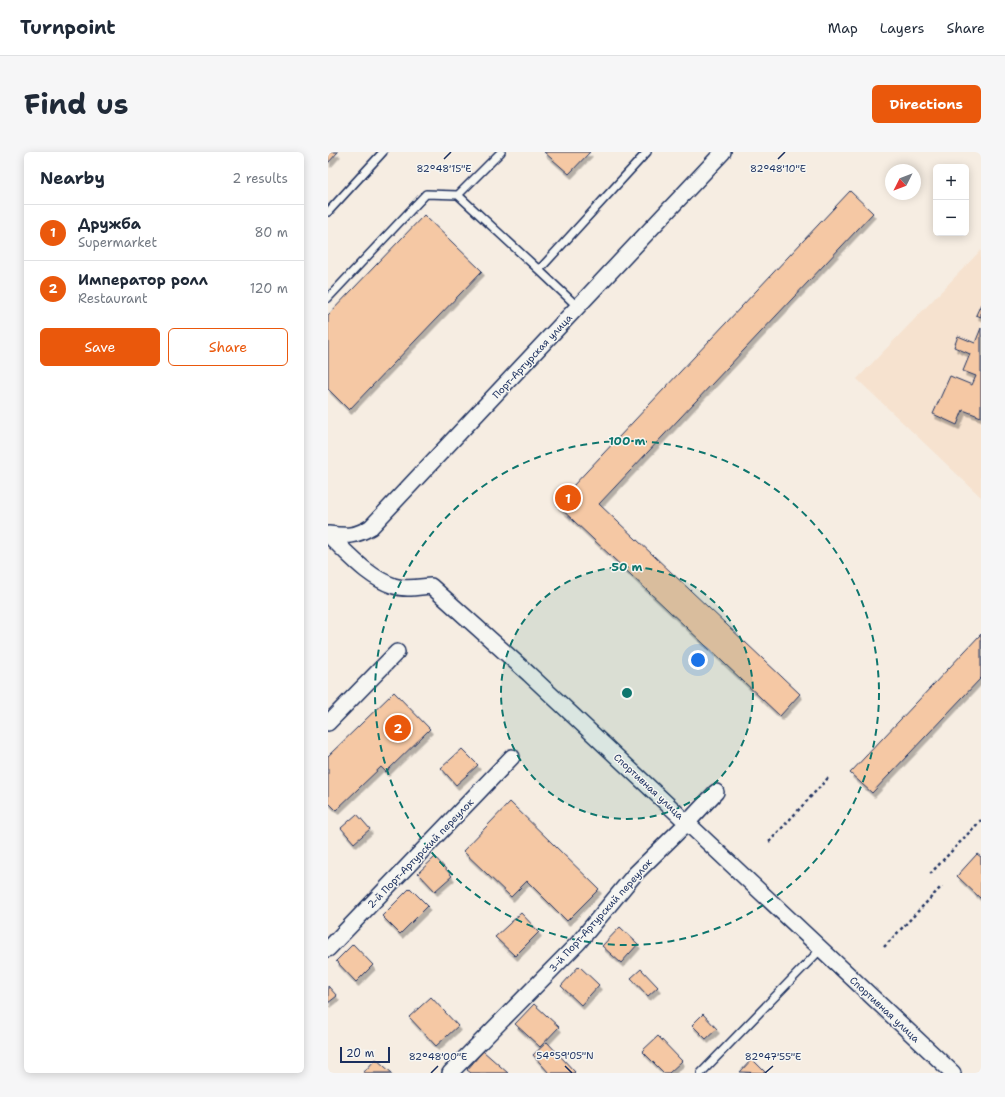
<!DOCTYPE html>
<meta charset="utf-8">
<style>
:root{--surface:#fff;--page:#f6f6f7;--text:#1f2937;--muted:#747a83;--line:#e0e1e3;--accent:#ea580c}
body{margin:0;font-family:"Shantell Sans",sans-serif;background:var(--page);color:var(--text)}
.controls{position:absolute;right:12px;top:12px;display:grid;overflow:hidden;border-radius:6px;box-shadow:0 2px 10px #0003}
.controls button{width:36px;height:36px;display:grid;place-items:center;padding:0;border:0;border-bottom:1px solid var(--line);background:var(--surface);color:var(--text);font:20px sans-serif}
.compass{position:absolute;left:557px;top:12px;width:36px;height:36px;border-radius:50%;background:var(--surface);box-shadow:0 2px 10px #0003;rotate:228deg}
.scale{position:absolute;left:12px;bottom:10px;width:50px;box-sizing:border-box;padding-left:4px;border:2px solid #1b2f5e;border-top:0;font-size:11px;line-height:14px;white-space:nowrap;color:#1b2f5e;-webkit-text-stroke:3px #f6f6f2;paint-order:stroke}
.you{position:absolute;left:370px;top:508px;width:14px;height:14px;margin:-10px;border:3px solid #fff;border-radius:50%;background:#1a73e8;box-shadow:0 0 0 6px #1a73e833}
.badge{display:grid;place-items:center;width:26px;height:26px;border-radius:50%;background:var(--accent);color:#fff;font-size:13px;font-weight:700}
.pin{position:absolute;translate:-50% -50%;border:2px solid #fff;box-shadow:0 1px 4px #0006}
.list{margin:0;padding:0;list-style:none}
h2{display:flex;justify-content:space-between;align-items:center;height:52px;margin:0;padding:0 16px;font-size:17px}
h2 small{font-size:13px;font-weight:400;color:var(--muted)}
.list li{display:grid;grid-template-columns:26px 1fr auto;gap:12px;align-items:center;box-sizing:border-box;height:56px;padding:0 16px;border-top:1px solid var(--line)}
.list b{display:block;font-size:15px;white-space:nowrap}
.list p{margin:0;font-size:13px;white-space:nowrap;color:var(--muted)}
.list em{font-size:13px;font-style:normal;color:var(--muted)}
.actions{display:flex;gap:8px;padding:12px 16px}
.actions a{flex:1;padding:9px 0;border:1px solid var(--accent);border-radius:6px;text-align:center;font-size:14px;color:var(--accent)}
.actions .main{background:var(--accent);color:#fff}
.map{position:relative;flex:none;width:653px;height:921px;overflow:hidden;border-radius:6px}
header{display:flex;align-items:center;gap:24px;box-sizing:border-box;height:56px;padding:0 20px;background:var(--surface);border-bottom:1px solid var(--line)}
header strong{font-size:19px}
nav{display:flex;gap:22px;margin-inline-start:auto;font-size:14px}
.intro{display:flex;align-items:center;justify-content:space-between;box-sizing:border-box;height:96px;padding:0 24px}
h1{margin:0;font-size:28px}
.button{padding:10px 18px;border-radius:6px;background:var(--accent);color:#fff;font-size:14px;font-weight:700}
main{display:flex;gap:24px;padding:0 24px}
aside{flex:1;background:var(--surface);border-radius:6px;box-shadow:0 2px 10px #0003}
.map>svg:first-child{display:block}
.built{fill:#f6e2cf}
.building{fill:#f5c8a4;stroke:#1b2f5e;filter:url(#shadow)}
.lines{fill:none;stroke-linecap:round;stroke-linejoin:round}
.lane-casing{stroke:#1b2f5e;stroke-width:10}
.street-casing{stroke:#1b2f5e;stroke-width:18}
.path{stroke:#1b2f5e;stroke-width:2.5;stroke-dasharray:3 3;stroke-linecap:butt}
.lane{stroke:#f6f6f2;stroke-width:7}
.street{stroke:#f6f6f2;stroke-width:15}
.ticks{fill:none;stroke:#1b2f5e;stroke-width:1.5}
.ring{fill:none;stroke:#0f766e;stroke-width:2;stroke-dasharray:7 5}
.labels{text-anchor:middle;stroke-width:3;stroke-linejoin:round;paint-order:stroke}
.street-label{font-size:10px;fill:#1b2f5e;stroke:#f6f6f2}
.ticks-label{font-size:10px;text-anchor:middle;fill:#1b2f5e;stroke:#f6f6f2;stroke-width:3;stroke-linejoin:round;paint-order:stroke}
.centre{fill:#0f766e;stroke:#f6f6f2;stroke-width:2}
.ring-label{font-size:12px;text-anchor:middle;font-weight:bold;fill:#0f766e;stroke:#f6f6f2;stroke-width:3;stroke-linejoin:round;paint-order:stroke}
</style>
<header>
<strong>Turnpoint</strong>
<nav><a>Map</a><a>Layers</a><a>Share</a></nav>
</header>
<div class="intro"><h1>Find us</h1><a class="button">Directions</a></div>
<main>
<aside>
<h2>Nearby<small>2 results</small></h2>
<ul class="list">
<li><span class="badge">1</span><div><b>Дружба</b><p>Supermarket</p></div><em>80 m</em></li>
<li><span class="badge">2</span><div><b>Император ролл</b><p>Restaurant</p></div><em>120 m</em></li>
</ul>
<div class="actions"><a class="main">Save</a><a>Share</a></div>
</aside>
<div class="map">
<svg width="653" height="921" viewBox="0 0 653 921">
<defs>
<filter id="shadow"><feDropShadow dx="2.5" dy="4.5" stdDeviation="0" flood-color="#0004"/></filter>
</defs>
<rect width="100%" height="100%" fill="#f6ede2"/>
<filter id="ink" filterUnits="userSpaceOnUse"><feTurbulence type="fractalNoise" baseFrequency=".025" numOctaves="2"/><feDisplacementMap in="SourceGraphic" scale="8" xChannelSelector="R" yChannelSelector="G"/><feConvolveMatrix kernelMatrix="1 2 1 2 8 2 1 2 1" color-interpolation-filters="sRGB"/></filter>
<g filter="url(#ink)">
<!-- built -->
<path class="built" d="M653,98V345L529,227Z"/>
<!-- building -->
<path class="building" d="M0,0H10L0,11Z
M216,0H262L241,22Z
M522,39L545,61L271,352L472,542L452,564L228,352Z
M96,63L154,119L21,258L0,237V163Z
M653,152V165L648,163Z
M653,176V265L635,258L629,273L605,262L622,224L644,233L648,224L635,219L642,202L626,195L630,184L647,191Z
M653,482V526L544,641L522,621Z
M66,540L102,577L58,620L53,615L8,658L0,650V604Z
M134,597L150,613L128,633L113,616Z
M182,650L271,737L239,769L199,729L183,745L135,699Z
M29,662L42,677L26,691L13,676Z
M649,702L653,705V747L629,724Z
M107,705L124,724L107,739L90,721Z
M82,736L100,754L72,782L54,764Z
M193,761L211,780L187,804L167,785Z
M292,775L310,792L293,811L274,794Z
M25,792L45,813L28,830L8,809Z
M251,814L271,833L253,853L233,834Z
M313,817L330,835L320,844L303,826Z
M0,834L9,844L0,851Z
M103,845L130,874L108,894L81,865Z
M206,852L231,875L212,895L187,872Z
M375,862L389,877L378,887L364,873Z
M330,884L354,909L341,921H336L314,899Z
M219,890L247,920L246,921H221L205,903Z
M155,899L180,921H143L139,918Z
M48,907L64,921H35Z
M424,907L438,921L412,920Z"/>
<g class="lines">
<defs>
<path id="lane" d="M130,43L173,0
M0,60L55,0
M211,118L250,155
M0,146L98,42L130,43L211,118L319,0
M373,921L493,797"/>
<path id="street" d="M0,382C18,384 27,385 43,375L395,0
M0,383C20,401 39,425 66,434C77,438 91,435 103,434L201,522L625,921
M0,571L69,500
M0,797L184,605
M122,921L250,791L307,722L359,671L388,640"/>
</defs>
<!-- lane casing -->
<use href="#lane" class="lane-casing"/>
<!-- street casing -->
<use href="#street" class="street-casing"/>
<!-- path -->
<path class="path" d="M441,690L500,626
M602,722L653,668
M556,795L614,734"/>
<!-- lane -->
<use href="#lane" class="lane"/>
<!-- street -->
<use href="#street" class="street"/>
</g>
</g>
<!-- ticks -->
<path class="ticks" d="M116,7L123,0M450,7L457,0M237,914L244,921M103,921L110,914M437,921L445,914"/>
<!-- distance rings -->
<circle cx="299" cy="541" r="126" fill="#0f766e" fill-opacity=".12"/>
<g class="ring">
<circle cx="299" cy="541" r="126"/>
<circle cx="299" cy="541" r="252"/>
</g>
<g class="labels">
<!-- street labels -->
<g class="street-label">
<text transform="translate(204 204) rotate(-47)" y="4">Порт-Артурская улица</text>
<text transform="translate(321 634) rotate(43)" y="4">Спортивная улица</text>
<text transform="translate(92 701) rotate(-46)" y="4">2-й Порт-Артурский переулок</text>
<text transform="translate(272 763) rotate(-48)" y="4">3-й Порт-Артурский переулок</text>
<text transform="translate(557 857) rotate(43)" y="4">Спортивная улица</text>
</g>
</g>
<g class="ticks-label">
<text x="116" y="20">82°48'15"E</text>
<text x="450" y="20">82°48'10"E</text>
<text x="237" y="907">54°59'05"N</text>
<text x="110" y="908">82°48'00"E</text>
<text x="445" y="908">82°47'55"E</text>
</g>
<circle cx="299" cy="541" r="6" class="centre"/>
<g class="ring-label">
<text x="299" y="293">100 m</text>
<text x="299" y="419">50 m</text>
</g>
</svg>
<div class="controls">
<button>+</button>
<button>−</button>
</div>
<svg class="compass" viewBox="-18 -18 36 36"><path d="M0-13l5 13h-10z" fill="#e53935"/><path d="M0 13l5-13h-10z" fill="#747a83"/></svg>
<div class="scale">20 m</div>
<div class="you"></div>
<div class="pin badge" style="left:240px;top:346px">1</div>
<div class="pin badge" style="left:70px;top:576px">2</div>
</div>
</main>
